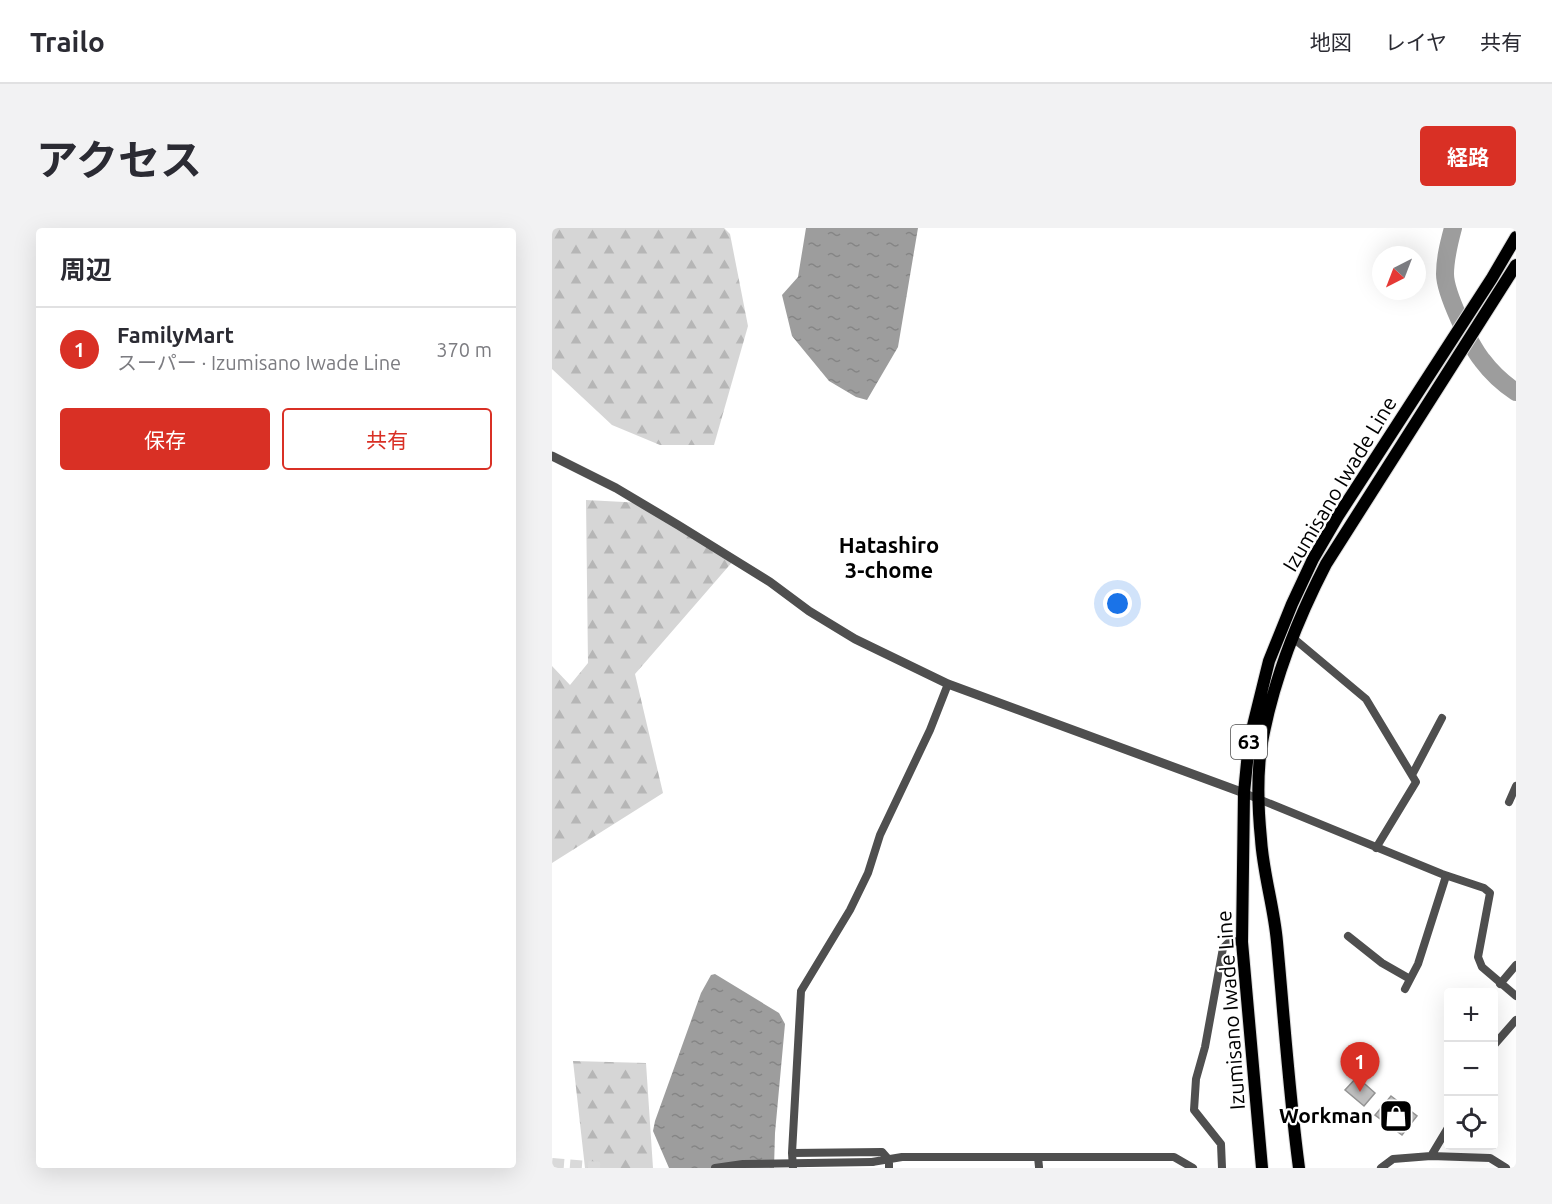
<!DOCTYPE html>
<html lang="ja">
<meta charset="utf-8">
<style>
:root{--surface:#fff;--page:#f2f2f3;--text:#2b2b33;--muted:#7c7c81;--line:#e1e1e2;--accent:#d93025}
body{margin:0;font-family:Ubuntu,"Noto Sans JP",sans-serif;background:var(--page);color:var(--text)}
.controls{position:absolute;right:18px;bottom:18px;display:grid;overflow:hidden;border-radius:6px;box-shadow:0 6px 24px #0002}
.controls button{width:54px;height:54px;display:grid;place-items:center;padding:0;border:0;border-bottom:2px solid var(--line);background:var(--surface);color:var(--text);font:30px sans-serif}
.compass{position:absolute;left:820px;top:18px;width:54px;height:54px;border-radius:50%;background:var(--surface);box-shadow:0 6px 24px #0002;rotate:222deg}
.you{position:absolute;left:566px;top:376px;width:21px;height:21px;margin:-15px;border:4px solid #fff;border-radius:50%;background:#1a73e8;box-shadow:0 0 0 9px #1a73e833}
.badge{display:grid;place-items:center;width:39px;height:39px;border-radius:50%;background:var(--accent);color:#fff;font-size:20px;font-weight:700}
.pin{position:absolute;translate:-50% -50px;filter:drop-shadow(0 2px 3px #0008)}
.pin::after{content:'';position:absolute;top:32px;width:21px;height:18px;background:inherit;clip-path:polygon(0 0,100% 0,50% 100%)}
.list{margin:0;padding:0;list-style:none}
h2{display:flex;justify-content:space-between;align-items:center;height:78px;margin:0;padding:0 24px;font-size:26px}
h2 small{font-size:20px;font-weight:400;color:var(--muted)}
.list li{display:grid;grid-template-columns:39px 1fr auto;gap:18px;align-items:center;box-sizing:border-box;height:84px;padding:0 24px;border-top:2px solid var(--line)}
.list b{display:block;font-size:22px;white-space:nowrap}
.list p{margin:0;font-size:20px;white-space:nowrap;color:var(--muted)}
.list em{font-size:20px;font-style:normal;color:var(--muted)}
.actions{display:flex;gap:12px;padding:18px 24px}
.actions a{flex:1;padding:14px 0;border:2px solid var(--accent);border-radius:6px;text-align:center;font-size:21px;color:var(--accent)}
.actions .main{background:var(--accent);color:#fff}
.icon{flex:none;width:33px;height:33px;fill:none;stroke:currentColor;stroke-width:2;stroke-linecap:round;stroke-linejoin:round}
.map{position:relative;flex:none;width:964px;height:940px;overflow:hidden;border-radius:6px}
header{display:flex;align-items:center;gap:36px;box-sizing:border-box;height:84px;padding:0 30px;background:var(--surface);border-bottom:2px solid var(--line)}
header strong{font-size:28px}
nav{display:flex;gap:33px;margin-inline-start:auto;font-size:21px}
.intro{display:flex;align-items:center;justify-content:space-between;box-sizing:border-box;height:144px;padding:0 36px}
h1{margin:0;font-size:42px}
.button{padding:15px 27px;border-radius:6px;background:var(--accent);color:#fff;font-size:21px;font-weight:700}
main{display:flex;gap:36px;padding:0 36px}
aside{flex:1;background:var(--surface);border-radius:6px;box-shadow:0 6px 24px #0002}
.map>svg:first-child{display:block}
.forest{fill:url(#forest-firs)}
.water{fill:url(#water-ripples)}
.lines{fill:none;stroke-linecap:round;stroke-linejoin:round}
.river{stroke:#9d9d9d;stroke-width:18}
.building{fill:#bfbfbf;stroke:#939393;stroke-width:1.5}
.trunk-tunnel{stroke:#d9d9d9;stroke-width:12;stroke-dasharray:12 6;stroke-linecap:butt}
.primary-casing{stroke:#dbdbdb;stroke-width:14}
.minor{stroke:#4f4f4f;stroke-width:8}
.tertiary{stroke:#4f4f4f;stroke-width:9}
.primary{stroke:#000;stroke-width:12}
.minor-bridge{stroke:#4f4f4f;stroke-width:8}
.labels{text-anchor:middle;stroke-width:4.5;stroke-linejoin:round;paint-order:stroke}
.shield{fill:#fff;stroke:#4c4c4c;stroke-width:1.5}
.shield-label{font-size:20px;font-weight:bold;fill:#000}
.street-label{font-size:21px;fill:#000;stroke:#fff}
.poi-label{font-size:21px;font-weight:bold;fill:#000;stroke:#fff;text-anchor:end}
.neighbourhood-label{font-size:22px;font-weight:bold;fill:#000;stroke:#fff}
</style>
<header>
<strong>Trailo</strong>
<nav><a>地図</a><a>レイヤ</a><a>共有</a></nav>
</header>
<div class="intro"><h1>アクセス</h1><a class="button">経路</a></div>
<main>
<aside>
<h2>周辺<small></small></h2>
<ul class="list">
<li><span class="badge">1</span><div><b>FamilyMart</b><p>スーパー · Izumisano Iwade Line</p></div><em>370 m</em></li>
</ul>
<div class="actions"><a class="main">保存</a><a>共有</a></div>
</aside>
<div class="map">
<svg width="964" height="940" viewBox="0 0 964 940">
<defs>
<pattern id="forest-firs" width="22" height="20" patternUnits="userSpaceOnUse" patternTransform="scale(1.5)"><rect width="22" height="20" fill="#d6d6d6"/><path d="M5 1l3.5 6h-7zM16 11l3.5 6h-7z" fill="#b6b6b6"/></pattern>
<pattern id="water-ripples" width="26" height="14" patternUnits="userSpaceOnUse" patternTransform="scale(1.5)"><rect width="26" height="14" fill="#9d9d9d"/><path d="M2 4q2-2 4 0t4 0M15 11q2-2 4 0t4 0" fill="none" stroke="#858585"/></pattern>
</defs>
<rect width="100%" height="100%" fill="#fff"/>
<!-- forest -->
<path class="forest" d="M0,0H172L178,6L196,98L162,217H108L60,197L0,141Z
M34,272L91,275L182,332L83,446L111,565L0,635V438L18,457L36,435Z
M21,833L94,835L101,940H33Z"/>
<!-- water -->
<path class="water" d="M254,0H366L346,119L315,172L304,169L277,153L240,108L230,67L246,49Z
M163,746L227,785L233,796L223,905L222,940H117L101,903L103,893L149,765L159,747Z"/>
<g class="lines">
<!-- river -->
<path class="river" d="M901,0C897,15 893,30 893,46C893,65 918,117 930,132C939,144 952,156 964,164"/>
</g>
<!-- building -->
<path class="building" d="M805,849L823,865L812,878L793,862Z
M839,868L865,888L850,907L823,887Z"/>
<g class="lines">
<!-- trunk-tunnel -->
<path class="trunk-tunnel" d="M0,936L50,940"/>
<defs>
<path id="primary" d="M710,940L690,714L692,565L697,514L717,433L740,376L761,331L786,288L940,50L964,9
M747,940C737,865 732,789 725,714C722,679 711,645 709,611C706,581 705,549 709,520C720,455 744,394 774,336L964,37"/>
</defs>
<!-- primary casing -->
<use href="#primary" class="primary-casing"/>
<!-- minor -->
<path class="minor" d="M740,409L814,471L864,554L824,620
M860,547L890,490
M692,565L890,646L932,660L938,665L926,729L930,739L964,768
M957,574L964,558
M796,708L830,735L858,751
M948,756L964,737
M853,761L866,736L894,648
M942,817L964,792
M240,925L249,763L298,682L316,645L328,607L378,502L396,456
M879,928L897,898
M486,929L487,939
M320,934L350,929H622L641,940
M241,940L240,925L330,924L337,932V940
M670,940L669,916L642,882L644,851L653,819L671,720L678,713L690,714
M829,940L841,931L879,928L938,930L954,940"/>
<!-- tertiary -->
<path class="tertiary" d="M0,228L64,260L126,297L218,354L257,383L303,411L396,456L692,565"/>
<!-- primary -->
<use href="#primary" class="primary"/>
<!-- minor-bridge -->
<path class="minor-bridge" d="M163,940L191,936L320,934"/>
</g>
<!-- icons -->
<defs>
<symbol id="shop-square" viewBox="-11 -11 22 22"><rect x="-9" y="-9" width="18" height="18" rx="4" fill="#000" stroke="#fff"/><path d="M-5-2.5h2.3a2.7 3.5 0 0 1 5.4 0H5L5.5 6h-11ZM-1.5-2.5h3a1.5 2.3 0 0 0-3 0Z" fill="#fff"/></symbol>
</defs>
<g fill-rule="evenodd">
<use href="#shop-square" x="825" y="869" width="38" height="38"/>
</g>
<g class="labels">
<!-- shield labels -->
<rect class="shield" x="679" y="497" width="36" height="34" rx="4.5"/>
<g class="shield-label">
<text x="697" y="521">63</text>
</g>
<!-- street labels -->
<g class="street-label">
<text transform="translate(788 256) rotate(-59)" y="7">Izumisano Iwade Line</text>
<text transform="translate(679 782) rotate(-94)" y="7">Izumisano Iwade Line</text>
</g>
<!-- poi labels -->
<g class="poi-label">
<text x="821" y="895">Workman</text>
</g>
<!-- neighbourhood labels -->
<g class="neighbourhood-label">
<text x="337" y="325">Hatashiro<tspan x="337" dy="25">3-chome</tspan></text>
</g>
</g>
</svg>
<div class="controls">
<button>+</button>
<button>−</button>
<button><svg class="icon" aria-label="locate" viewBox="0 0 24 24"><circle cx="12" cy="12" r="6"/><path d="M12 2v4M12 18v4M2 12h4M18 12h4"/></svg></button>
</div>
<svg class="compass" viewBox="-18 -18 36 36"><path d="M0-13l5 13h-10z" fill="#e53935"/><path d="M0 13l5-13h-10z" fill="#7c7c81"/></svg>
<div class="you"></div>
<div class="pin badge" style="left:808px;top:864px">1</div>
</div>
</main>
